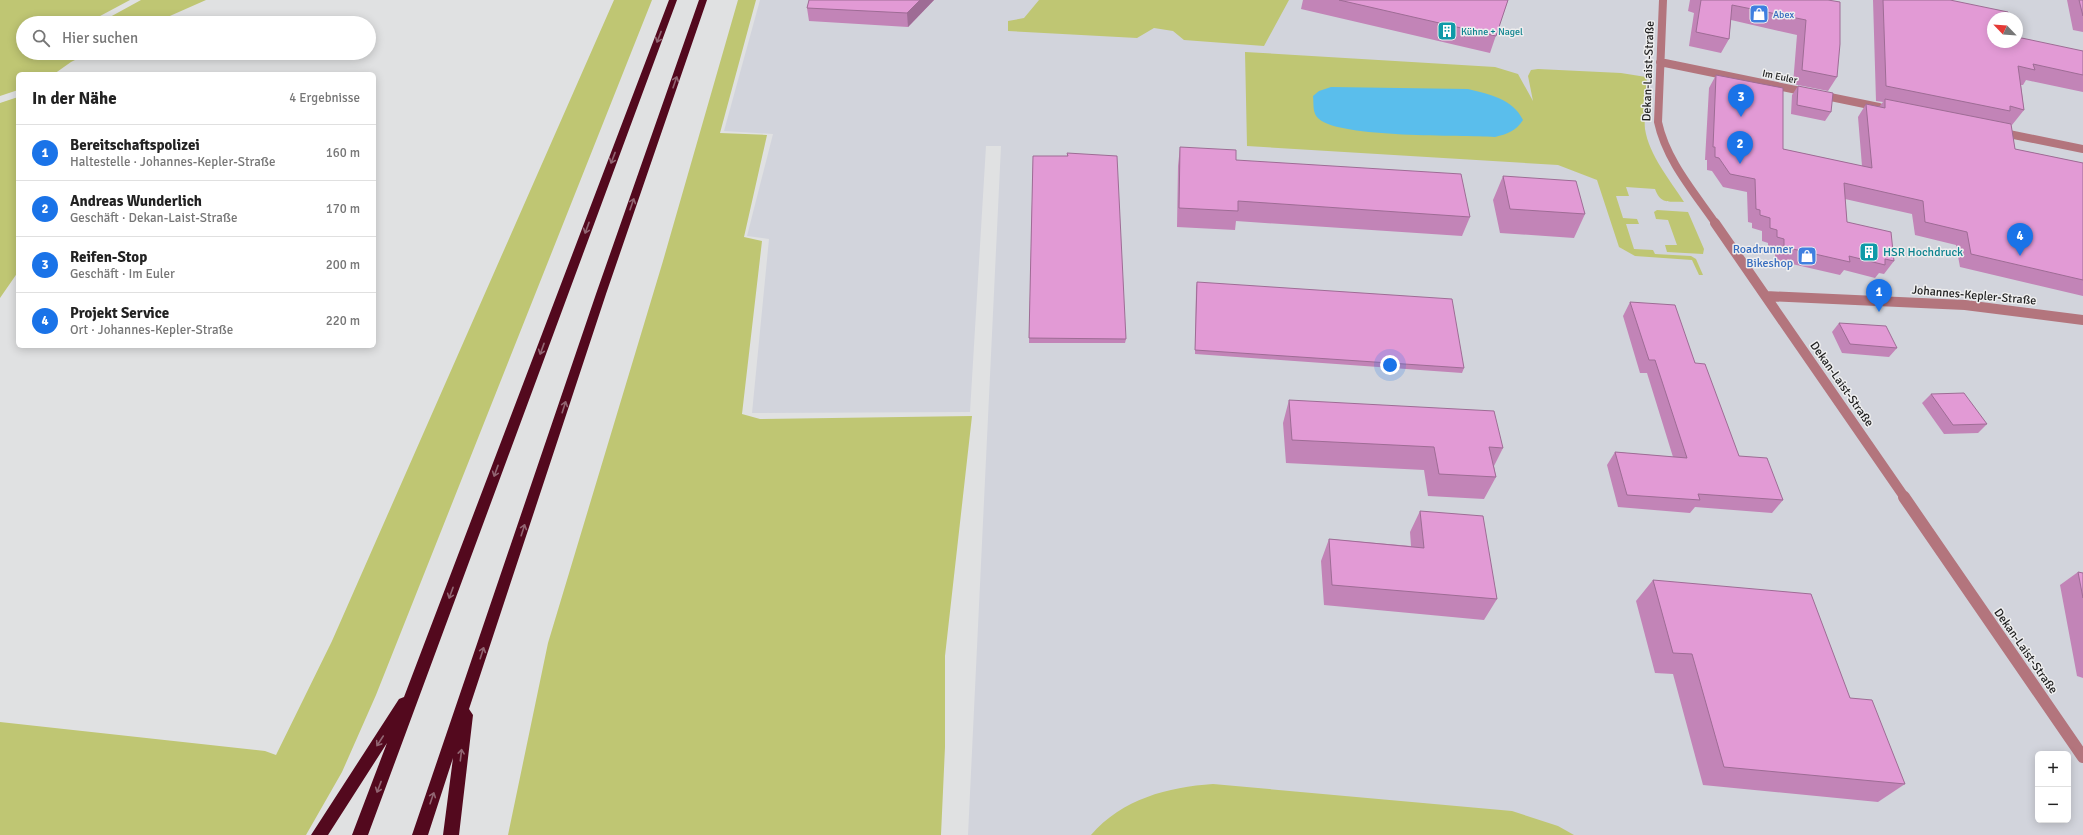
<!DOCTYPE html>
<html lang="de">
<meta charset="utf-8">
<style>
:root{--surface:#fff;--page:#f2f2f2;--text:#222;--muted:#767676;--line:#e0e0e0;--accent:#1a73e8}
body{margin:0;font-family:Signika,sans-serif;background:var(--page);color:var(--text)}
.controls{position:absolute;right:12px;bottom:12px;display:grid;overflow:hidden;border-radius:6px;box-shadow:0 2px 10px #0003}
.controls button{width:36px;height:36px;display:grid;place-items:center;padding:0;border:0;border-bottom:1px solid var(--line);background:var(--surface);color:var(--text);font:20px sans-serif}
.compass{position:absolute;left:1987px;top:12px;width:36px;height:36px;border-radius:50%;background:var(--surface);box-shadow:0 2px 10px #0003;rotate:295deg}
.you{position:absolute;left:1390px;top:365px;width:14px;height:14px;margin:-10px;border:3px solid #fff;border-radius:50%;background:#1a73e8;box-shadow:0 0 0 6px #1a73e833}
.badge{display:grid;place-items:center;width:26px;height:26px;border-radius:50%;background:var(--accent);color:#fff;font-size:13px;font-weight:700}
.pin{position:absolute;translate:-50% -33px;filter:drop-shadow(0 1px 2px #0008)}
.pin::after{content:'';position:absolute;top:21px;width:14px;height:12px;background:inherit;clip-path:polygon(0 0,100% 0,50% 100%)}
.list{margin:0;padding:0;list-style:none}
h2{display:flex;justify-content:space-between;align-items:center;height:52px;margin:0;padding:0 16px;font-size:17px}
h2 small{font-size:13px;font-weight:400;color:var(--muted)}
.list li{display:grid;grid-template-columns:26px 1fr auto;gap:12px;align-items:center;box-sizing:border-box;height:56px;padding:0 16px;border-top:1px solid var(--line)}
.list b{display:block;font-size:15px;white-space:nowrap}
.list p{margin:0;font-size:13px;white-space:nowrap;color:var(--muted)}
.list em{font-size:13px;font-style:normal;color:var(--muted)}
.icon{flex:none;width:22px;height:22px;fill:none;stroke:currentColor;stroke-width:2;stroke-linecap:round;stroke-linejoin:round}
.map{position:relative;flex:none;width:2083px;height:835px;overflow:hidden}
.search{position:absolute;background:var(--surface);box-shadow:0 2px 10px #0003;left:16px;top:16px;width:360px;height:44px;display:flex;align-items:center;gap:10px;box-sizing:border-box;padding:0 14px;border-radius:22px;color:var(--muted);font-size:15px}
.panel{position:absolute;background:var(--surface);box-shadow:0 2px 10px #0003;left:16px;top:72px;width:360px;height:276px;border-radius:6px}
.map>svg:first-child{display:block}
.built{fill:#d2d4dc;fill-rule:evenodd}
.green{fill:#bfc673}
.water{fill:#5abeec}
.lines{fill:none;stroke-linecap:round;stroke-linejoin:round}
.minor-far2{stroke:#b3757d;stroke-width:8}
.minor-far1{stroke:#b3757d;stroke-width:10}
.minor{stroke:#b3757d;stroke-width:12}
.highway{fill:#53091e;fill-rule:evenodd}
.wall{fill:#c284b7}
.shaded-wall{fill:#9e6c95}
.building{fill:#e29ad5;stroke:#9e6c95}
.oneway{stroke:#916572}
.labels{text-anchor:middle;stroke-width:3;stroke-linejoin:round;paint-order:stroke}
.far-shop-label{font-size:10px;fill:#366cbe;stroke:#eeeeef;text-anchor:start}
.far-culture-label{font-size:10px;fill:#0d838f;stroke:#eeeeef;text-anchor:start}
.far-street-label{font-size:10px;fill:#1d1d1d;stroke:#eeeeef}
.street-label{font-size:12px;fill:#1d1d1d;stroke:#eeeeef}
.shop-label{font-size:12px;fill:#366cbe;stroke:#eeeeef;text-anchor:end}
.culture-label{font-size:12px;fill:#0d838f;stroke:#eeeeef;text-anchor:start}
</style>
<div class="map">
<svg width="2083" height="835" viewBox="0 0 2083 835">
<rect width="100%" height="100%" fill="#e0e1e2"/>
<!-- built -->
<path class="built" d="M760,0H2083V835H968L1001,146H986L970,412L752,413L769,239L747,236L773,134L724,131ZM1993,18H2017V42H1993ZM2038,754H2068V820H2038Z"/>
<!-- green -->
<path class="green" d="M0,0H130L87,23H23V53H89L71,62L54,74H18V90L0,96Z
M141,0H206L154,23H99Z
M614,0H652L376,695L342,772L306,835H0V722L265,751L276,755L332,641Z
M738,0H756L720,133L767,135L744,237L762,241L742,414L760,419L972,416L945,656V747L941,835H508L548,643L663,261Z
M1039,0H1289L1264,46L1184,40L1173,31L1154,28L1137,38L1008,31V21L1024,18Z
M1245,52L1495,67L1518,74L1533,101L1528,76L1531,70L1538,69L1621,73L1646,77C1651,94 1643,111 1645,129C1649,155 1670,180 1684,202C1669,201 1661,205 1655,189L1626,187L1629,196H1616L1623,218L1637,219L1639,224H1626L1634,249L1653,250L1655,254L1691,256L1696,259L1703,275H1699L1692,260L1635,256L1619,247L1597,180L1558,165L1247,146Z
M18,97V272L0,298V103Z
M1657,210L1688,212L1704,249L1703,254L1667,252L1665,245H1677L1668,220L1656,219L1654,212Z
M1213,784L1512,811L1558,826L1574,835H1091C1122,799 1168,787 1213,784Z"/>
<!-- water -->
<path class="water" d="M1331,87L1468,89C1489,94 1513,99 1523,120C1516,131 1507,134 1495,137C1462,135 1340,138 1319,119C1312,113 1314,105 1313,96L1319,91Z"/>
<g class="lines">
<!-- minor-far2 -->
<path class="minor-far2" d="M1663,0L1658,122C1666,160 1694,192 1716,224
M1660,62L1879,107
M1999,132L2083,149"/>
<!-- minor-far1 -->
<path class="minor-far1" d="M1715,223L1905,498
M1766,296L1965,305L2083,320"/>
<!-- minor -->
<path class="minor" d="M1904,497L2083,757"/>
<!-- highway -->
<path class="highway" d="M669,0H677L368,835H352L387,743L328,835H311L399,699L404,697Z
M699,0H707L606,294L469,709L473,715L459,835H443L453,758L428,835H412L596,294Z"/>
</g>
<!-- wall -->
<path class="wall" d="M809,0H934L908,27L809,21L807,8Z
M1303,0H1508L1490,53L1301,9Z
M1690,0H1828L1837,77L1828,91L1793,84L1797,35L1731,20L1729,39L1721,53L1689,46L1694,13L1688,11Z
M1873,0H1950L1993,42L2083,51V92L2026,80L2023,85H2021L2024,110L2012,125L2011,124L2015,149L2083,163V296L1960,267L1956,245L1915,235L1912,214L1845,199L1847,222L1894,261L1884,274L1879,273L1875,278L1844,270L1840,275L1775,260V252L1768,250V243L1762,241V231L1752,228V223L1748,222L1747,192L1723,187L1712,171L1707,170V160H1705L1709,88L1716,75L1783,149L1862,166L1858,117L1866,104L1879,107L1883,102L1876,101Z
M2067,0H2083V32L2073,30Z
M1798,86L1831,112L1825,121L1791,114L1792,95Z
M1180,147L1236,160L1470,217L1462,236L1236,221L1235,230L1177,227L1178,166Z
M1067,153L1126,339L1125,343H1029L1033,156H1067Z
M1503,176L1585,214L1574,238L1500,233L1493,200Z
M1197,282L1464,368L1462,373L1195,354L1196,287Z
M1630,302L1695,363L1739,456L1783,500L1772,513L1695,507L1690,513L1618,507L1607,465L1615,452L1673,457L1647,373H1640L1623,316Z
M1839,323L1897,348L1889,357L1842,353L1832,332Z
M1931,394L1987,424L1978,433L1944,434L1922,403Z
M1289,400L1503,448L1494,466L1496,477L1484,499L1428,496L1424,470L1286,463L1283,423Z
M1420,511L1497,599L1484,620L1324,605L1321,561L1329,539L1411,546L1410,532Z
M2078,572L2083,573V678L2077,676L2060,585Z
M1653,580L1850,698L1905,784L1878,802L1703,785L1673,674L1655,673L1636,601Z"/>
<!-- shaded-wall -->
<path class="shaded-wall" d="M920,0H934L908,27L907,13Z"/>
<!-- building -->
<path class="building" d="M809,0H920L907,13L807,8Z
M1339,0H1508L1496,36Z
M1701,0H1828L1840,2V44L1837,77L1802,70L1806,20L1732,5L1729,39L1696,32Z
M1883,0H1950L2008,12L2009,18H1993V42H2017V37L2083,51V75L2033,64L2035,70L2018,66L2024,110L2010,106V111L1886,86Z
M2079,0H2083V16Z
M1716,75L1783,88V149L1872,168L1866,104L1885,108V99L2011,124L2015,149L2083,163V280L1971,254L1967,232L1925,222L1923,201L1844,183L1847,222L1891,232L1894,261L1885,259V265L1849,256L1850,262L1784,247V239L1777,237V230L1770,228V218L1760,215V210L1756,209L1755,179L1730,174L1719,158L1715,157V147H1713Z
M1798,86L1833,93L1831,112L1797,105Z
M1180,147L1236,150V160L1461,174L1470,217L1238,201V211L1179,208Z
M1067,153L1117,156L1126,339L1029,338L1033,156H1068Z
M1503,176L1576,181L1585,214L1510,209Z
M1197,282L1452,299L1464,368L1195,350Z
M1630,302L1675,305L1695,363L1705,364L1739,456L1767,458L1783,500L1698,494L1700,500L1627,495L1615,452L1687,458L1655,360H1649Z
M1839,323L1886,326L1897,348L1850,344Z
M1964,393L1987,424L1953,425L1931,394Z
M1289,400L1494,411L1503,448L1489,447L1496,477L1439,474L1434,447L1292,440Z
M1420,511L1483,516L1497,599L1332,585L1329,539L1424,548Z
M2078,572L2083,573V598Z
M1653,580L1811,594L1850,698L1872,700L1905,784L1724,767L1692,654L1673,653Z"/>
<!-- one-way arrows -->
<defs><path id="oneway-shaft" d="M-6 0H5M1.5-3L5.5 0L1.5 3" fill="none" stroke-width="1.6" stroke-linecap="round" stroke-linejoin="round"/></defs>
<g class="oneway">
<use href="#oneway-shaft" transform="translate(659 37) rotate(111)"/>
<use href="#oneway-shaft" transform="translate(675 82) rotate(-71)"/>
<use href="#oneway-shaft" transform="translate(613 158) rotate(111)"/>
<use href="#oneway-shaft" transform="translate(632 204) rotate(-71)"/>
<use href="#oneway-shaft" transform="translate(587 228) rotate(110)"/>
<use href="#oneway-shaft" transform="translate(542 349) rotate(110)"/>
<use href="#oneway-shaft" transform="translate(564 407) rotate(-72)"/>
<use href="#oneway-shaft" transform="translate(496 471) rotate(110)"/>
<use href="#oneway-shaft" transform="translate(523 530) rotate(-72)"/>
<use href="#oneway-shaft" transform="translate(451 593) rotate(110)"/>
<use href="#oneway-shaft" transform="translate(482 653) rotate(-72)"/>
<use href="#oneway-shaft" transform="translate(380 741) rotate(123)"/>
<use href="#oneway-shaft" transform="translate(461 755) rotate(-83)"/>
<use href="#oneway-shaft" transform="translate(379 787) rotate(111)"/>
<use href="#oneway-shaft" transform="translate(432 798) rotate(-71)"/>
</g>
<!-- icons -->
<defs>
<symbol id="shop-square" viewBox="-11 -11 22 22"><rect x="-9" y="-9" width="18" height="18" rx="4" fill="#3f7fe0" stroke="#eeeeef"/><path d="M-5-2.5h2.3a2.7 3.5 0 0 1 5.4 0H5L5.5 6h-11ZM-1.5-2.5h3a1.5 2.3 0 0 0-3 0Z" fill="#fff"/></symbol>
<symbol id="building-square" viewBox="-11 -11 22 22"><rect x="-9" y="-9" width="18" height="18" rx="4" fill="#0f9aa8" stroke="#eeeeef"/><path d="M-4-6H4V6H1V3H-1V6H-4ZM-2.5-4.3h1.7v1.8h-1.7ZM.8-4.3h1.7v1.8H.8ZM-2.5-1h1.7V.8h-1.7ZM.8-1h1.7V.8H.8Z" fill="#fff"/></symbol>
</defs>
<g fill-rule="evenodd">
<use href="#shop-square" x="1748" y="3" width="22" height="22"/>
<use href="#building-square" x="1436" y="20" width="22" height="22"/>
<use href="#building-square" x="1858" y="241" width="22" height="22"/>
<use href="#shop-square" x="1796" y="245" width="22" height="22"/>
</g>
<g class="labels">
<!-- far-shop labels -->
<g class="far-shop-label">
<text x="1773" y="18">Abex</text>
</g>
<!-- far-culture labels -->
<g class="far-culture-label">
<text x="1461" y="35">Kühne + Nagel</text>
</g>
<!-- far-street labels -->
<g class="far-street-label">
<text transform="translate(1780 76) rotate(12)" y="4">Im Euler</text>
</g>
<!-- street labels -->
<g class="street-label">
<text transform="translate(1648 71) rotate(-88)" y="4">Dekan-Laist-Straße</text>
<text transform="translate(1974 295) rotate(5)" y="4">Johannes-Kepler-Straße</text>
<text transform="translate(1842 384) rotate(55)" y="4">Dekan-Laist-Straße</text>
<text transform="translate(2026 651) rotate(55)" y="4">Dekan-Laist-Straße</text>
</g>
<!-- shop labels -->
<g class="shop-label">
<text x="1793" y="253">Roadrunner<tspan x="1793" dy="14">Bikeshop</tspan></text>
</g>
<!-- culture labels -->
<g class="culture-label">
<text x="1883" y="256">HSR Hochdruck</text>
</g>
</g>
</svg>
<div class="controls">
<button>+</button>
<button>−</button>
</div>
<svg class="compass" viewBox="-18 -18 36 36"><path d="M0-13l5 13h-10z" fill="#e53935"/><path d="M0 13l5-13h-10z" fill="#767676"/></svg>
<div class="you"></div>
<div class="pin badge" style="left:1879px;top:312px">1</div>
<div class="pin badge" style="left:1740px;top:164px">2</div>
<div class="pin badge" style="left:1741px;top:117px">3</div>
<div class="pin badge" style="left:2020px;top:256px">4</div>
<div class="search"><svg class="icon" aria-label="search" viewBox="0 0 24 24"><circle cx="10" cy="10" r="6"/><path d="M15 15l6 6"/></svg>Hier suchen</div>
<section class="panel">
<h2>In der Nähe<small>4 Ergebnisse</small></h2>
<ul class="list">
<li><span class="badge">1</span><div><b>Bereitschaftspolizei</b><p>Haltestelle · Johannes-Kepler-Straße</p></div><em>160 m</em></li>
<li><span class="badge">2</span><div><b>Andreas Wunderlich</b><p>Geschäft · Dekan-Laist-Straße</p></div><em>170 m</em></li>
<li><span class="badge">3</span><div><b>Reifen-Stop</b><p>Geschäft · Im Euler</p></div><em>200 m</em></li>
<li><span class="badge">4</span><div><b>Projekt Service</b><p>Ort · Johannes-Kepler-Straße</p></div><em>220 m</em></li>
</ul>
</section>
</div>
